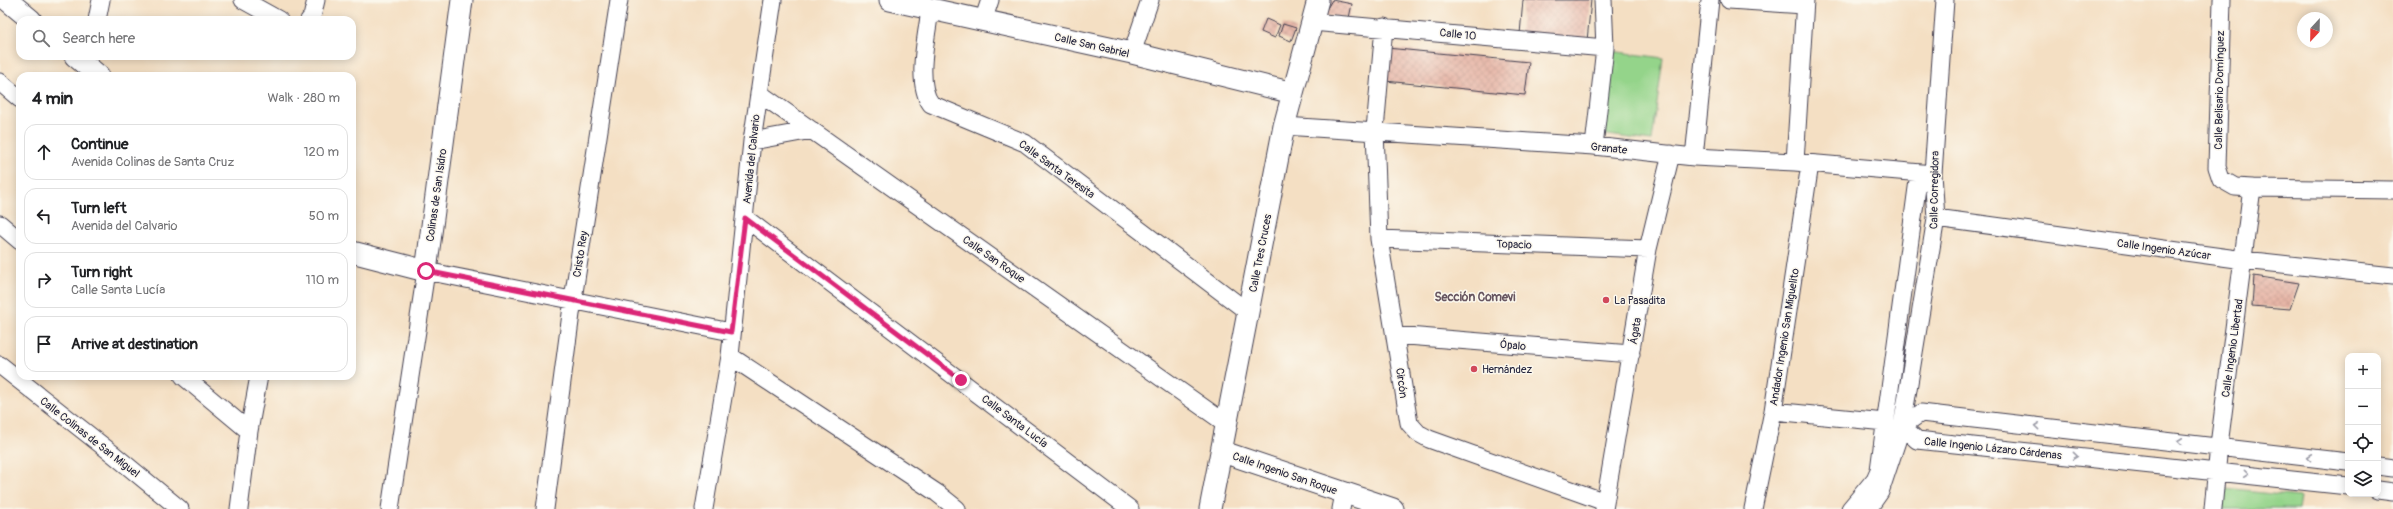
<!DOCTYPE html>
<meta charset="utf-8">
<style>
:root{--surface:#fff;--page:#f6f6f6;--text:#202124;--muted:#757577;--line:#e0e0e0}
body{margin:0;font-family:Pangolin,sans-serif;background:var(--page);color:var(--text)}
.controls{position:absolute;right:12px;bottom:12px;display:grid;overflow:hidden;border-radius:8px;box-shadow:0 2px 10px #0003}
.controls button{width:36px;height:36px;display:grid;place-items:center;padding:0;border:0;border-bottom:1px solid var(--line);background:var(--surface);color:var(--text);font:20px sans-serif}
.compass{position:absolute;left:2297px;top:12px;width:36px;height:36px;border-radius:50%;background:var(--surface);box-shadow:0 2px 10px #0003;rotate:202deg}
.stop{position:absolute;width:12px;height:12px;margin:-9px;border:3px solid #db2777;border-radius:50%;background:#fff}
.stop.end{background:#db2777;border-color:#fff;box-shadow:0 1px 4px #0008}
.list{margin:0;padding:0;list-style:none}
h2{display:flex;justify-content:space-between;align-items:center;height:52px;margin:0;padding:0 16px;font-size:17px}
h2 small{font-size:13px;font-weight:400;color:var(--muted)}
.list li{display:grid;grid-template-columns:26px 1fr auto;gap:12px;align-items:center;box-sizing:border-box;height:56px;margin:0 8px 8px;padding:0 8px;border:1px solid var(--line);border-radius:12px}
.list b{display:block;font-size:15px;white-space:nowrap}
.list p{margin:0;font-size:13px;white-space:nowrap;color:var(--muted)}
.list em{font-size:13px;font-style:normal;color:var(--muted)}
.icon{flex:none;width:22px;height:22px;fill:none;stroke:currentColor;stroke-width:2;stroke-linecap:round;stroke-linejoin:round}
.map{position:relative;flex:none;width:2393px;height:509px;overflow:hidden}
.search{position:absolute;background:var(--surface);box-shadow:0 2px 10px #0003;left:16px;top:16px;width:340px;height:44px;display:flex;align-items:center;gap:10px;box-sizing:border-box;padding:0 14px;border-radius:12px;color:var(--muted);font-size:15px}
.panel{position:absolute;background:var(--surface);box-shadow:0 2px 10px #0003;left:16px;top:72px;width:340px;height:308px;border-radius:12px}
.map>svg:first-child{display:block}
.garden{fill:#94d48a;stroke:#5b7b62}
.building{fill:url(#building-cross-hatch)}
.lines{fill:none;stroke-linecap:round;stroke-linejoin:round}
.minor-casing{stroke:#423e4f;stroke-width:19}
.tertiary-casing{stroke:#423e4f;stroke-width:23}
.minor{stroke:#fff;stroke-width:17}
.tertiary{stroke:#fff;stroke-width:21}
.oneway{stroke:#9c9ca7}
.route{stroke:#db2777;stroke-width:5}
.poi-dot{fill:#d1495b;stroke:#fbf7ec;stroke-width:1.5}
.labels{text-anchor:middle;stroke-width:3;stroke-linejoin:round;paint-order:stroke}
.street-label{font-size:11px;fill:#22223b;stroke:#fbf7ec}
.poi-label{font-size:11px;fill:#22223b;stroke:#fbf7ec;text-anchor:start}
.neighbourhood-label{font-size:12px;font-weight:bold;fill:#675560;stroke:#fbf7ec}
</style>
<div class="map">
<svg width="2393" height="509" viewBox="0 0 2393 509">
<defs>
<pattern id="building-cross-hatch" width="8" height="8" patternUnits="userSpaceOnUse"><rect width="8" height="8" fill="#e6b3a4"/><path d="M0 0l8 8M0 8l8-8" fill="none" stroke="#c59a8e"/></pattern>
</defs>
<rect width="100%" height="100%" fill="#fbf7ec"/>
<filter id="ink" filterUnits="userSpaceOnUse"><feTurbulence type="fractalNoise" baseFrequency=".025" numOctaves="2"/><feDisplacementMap in="SourceGraphic" scale="8" xChannelSelector="R" yChannelSelector="G"/><feConvolveMatrix kernelMatrix="1 2 1 2 8 2 1 2 1" color-interpolation-filters="sRGB"/></filter>
<filter id="wash" filterUnits="userSpaceOnUse"><feTurbulence type="fractalNoise" baseFrequency=".012" numOctaves="4" result="noise"/><feDisplacementMap in="SourceGraphic" scale="16" xChannelSelector="R" yChannelSelector="G"/><feGaussianBlur stdDeviation="0.9" result="paint"/><feColorMatrix in="noise" values="0 0 0 0 0 0 0 0 0 0 0 0 0 0 0 0 0 1.4 0 .05"/><feComposite in="paint" operator="in"/></filter>
<g filter="url(#wash)">
<rect width="100%" height="100%" fill="#f4dfc3"/>
<!-- garden -->
<path class="garden" d="M1611,51L1663,58L1652,141L1601,134Z
M2216,488L2300,497L2298,509H2213Z"/>
<g id="blocks">
<!-- building -->
<path class="building" d="M1332,0L1352,4L1349,18L1323,15Z
M1523,0H1591L1587,41L1520,34Z
M1266,19L1280,25L1275,38L1261,32Z
M1283,24L1296,28L1291,41L1279,36Z
M1387,48L1529,62L1525,95L1385,81Z
M2254,276L2299,283L2290,309L2252,306Z"/>
</g>
</g>
<g filter="url(#ink)">
<use href="#blocks" fill-opacity="0" stroke="#423e4f" stroke-width="1"/>
<g class="lines">
<defs>
<path id="minor" d="M243,0L279,20
M1729,0L1804,5
M2222,0L2217,167L2221,179L2235,187L2252,188L2393,190
M930,10C927,35 915,83 931,104L1025,143L1248,312
M97,20L101,0
M309,20L312,17L316,0
M983,21L990,0
M1312,22L1605,48
M1384,27L1375,130L1379,239L1409,423L1418,433L1429,439L1605,502
M1132,53L1150,0
M0,82L20,99
M759,93L1228,425
M1284,126L1594,146L1694,157L1795,162L1933,174
M752,141L812,130
M1594,146L1605,48L1603,0
M1694,157L1710,0
M1795,162L1805,0
M745,218L1130,509
M1936,218L2244,260L2393,276
M0,224L20,241
M1379,239L1648,249
M1395,335L1631,354
M730,356L937,493L957,509
M0,365L113,454L180,509
M183,376L249,431
M1773,411L1885,422
M1902,426L1917,440L2348,486
M1902,426L1921,413L2348,462
M2378,466L2393,468
M2378,490L2393,492
M239,509L249,431L259,376
M390,509L426,271L731,332
M545,509L573,299L619,0
M704,509L730,356L752,141L773,0
M1341,509L1344,494
M1604,509L1648,249L1671,154
M1753,509L1773,411L1810,164
M1850,509L1875,479L1879,470L1919,173
M1868,509L1880,492L1902,426L1936,218L1933,174L1945,0
M2213,509L2219,445L2252,188"/>
<path id="tertiary" d="M7,0L31,20
M890,0L1132,53L1293,93
M75,56L99,76
M352,252L426,271L462,0
M1223,452L1393,509
M1210,509L1284,126L1318,0"/>
</defs>
<!-- minor casing -->
<use href="#minor" class="minor-casing"/>
<!-- tertiary casing -->
<use href="#tertiary" class="tertiary-casing"/>
<!-- minor -->
<use href="#minor" class="minor"/>
<!-- tertiary -->
<use href="#tertiary" class="tertiary"/>
</g>
<!-- one-way arrows -->
<defs><path id="oneway-chevron" d="M-2-3.5L2.5 0L-2 3.5" fill="none" stroke-width="1.6" stroke-linecap="round" stroke-linejoin="round"/></defs>
<g class="oneway">
<use href="#oneway-chevron" transform="translate(2037 426) rotate(-174)"/>
<use href="#oneway-chevron" transform="translate(2180 441) rotate(-174)"/>
<use href="#oneway-chevron" transform="translate(2075 456) rotate(6)"/>
<use href="#oneway-chevron" transform="translate(2309 457) rotate(-173)"/>
<use href="#oneway-chevron" transform="translate(2246 474) rotate(6)"/>
</g>
</g>
<g class="lines" filter="url(#ink)">
<!-- route -->
<path class="route" d="M426,271L731,332L745,218L961,380"/>
</g>
<!-- markers -->
<g class="poi-dot">
<circle cx="1606" cy="300" r="4"/>
<circle cx="1474" cy="369" r="4"/>
</g>
<g class="labels">
<!-- street labels -->
<g class="street-label">
<text transform="translate(1458 34) rotate(6)" y="4">Calle 10</text>
<text transform="translate(1092 45) rotate(13)" y="4">Calle San Gabriel</text>
<text transform="translate(2219 90) rotate(-89)" y="4">Calle Belisario Domínguez</text>
<text transform="translate(1609 148) rotate(6)" y="4">Granate</text>
<text transform="translate(751 159) rotate(-84)" y="4">Avenida del Calvario</text>
<text transform="translate(1057 169) rotate(36)" y="4">Calle Santa Teresita</text>
<text transform="translate(1934 190) rotate(-89)" y="4">Calle Corregidora</text>
<text transform="translate(436 195) rotate(-82)" y="4">Colinas de San Isidro</text>
<text transform="translate(1514 244) rotate(2)" y="4">Topacio</text>
<text transform="translate(2164 249) rotate(8)" y="4">Calle Ingenio Azúcar</text>
<text transform="translate(1260 253) rotate(-79)" y="4">Calle Tres Cruces</text>
<text transform="translate(580 254) rotate(-81)" y="4">Cristo Rey</text>
<text transform="translate(994 259) rotate(35)" y="4">Calle San Roque</text>
<text transform="translate(1635 331) rotate(-81)" y="4">Ágata</text>
<text transform="translate(1784 337) rotate(-81)" y="4">Andador Ingenio San Miguelito</text>
<text transform="translate(1513 345) rotate(5)" y="4">Ópalo</text>
<text transform="translate(2232 348) rotate(-82)" y="4">Calle Ingenio Libertad</text>
<text transform="translate(1402 383) rotate(82)" y="4">Circón</text>
<text transform="translate(1015 421) rotate(37)" y="4">Calle Santa Lucía</text>
<text transform="translate(90 437) rotate(38)" y="4">Calle Colinas de San Miguel</text>
<text transform="translate(1993 448) rotate(6)" y="4">Calle Ingenio Lázaro Cárdenas</text>
<text transform="translate(1285 473) rotate(19)" y="4">Calle Ingenio San Roque</text>
</g>
<!-- poi labels -->
<g class="poi-label">
<text x="1614" y="304">La Pasadita</text>
<text x="1482" y="373">Hernández</text>
</g>
<!-- neighbourhood labels -->
<g class="neighbourhood-label">
<text x="1475" y="301">Sección Comevi</text>
</g>
</g>
</svg>
<div class="controls">
<button>+</button>
<button>−</button>
<button><svg class="icon" aria-label="locate" viewBox="0 0 24 24"><circle cx="12" cy="12" r="6"/><path d="M12 2v4M12 18v4M2 12h4M18 12h4"/></svg></button>
<button><svg class="icon" aria-label="layers" viewBox="0 0 24 24"><path d="M12 4l9 5-9 5-9-5zM3 14l9 5 9-5"/></svg></button>
</div>
<svg class="compass" viewBox="-18 -18 36 36"><path d="M0-13l5 13h-10z" fill="#e53935"/><path d="M0 13l5-13h-10z" fill="#757577"/></svg>
<div class="stop" style="left:426px;top:271px"></div>
<div class="stop end" style="left:961px;top:380px"></div>
<div class="search"><svg class="icon" aria-label="search" viewBox="0 0 24 24"><circle cx="10" cy="10" r="6"/><path d="M15 15l6 6"/></svg>Search here</div>
<section class="panel">
<h2>4 min<small>Walk · 280 m</small></h2>
<ul class="list">
<li><svg class="icon" aria-label="ahead" viewBox="0 0 24 24"><path d="M12 20V5M6 11l6-6 6 6"/></svg><div><b>Continue</b><p>Avenida Colinas de Santa Cruz</p></div><em>120 m</em></li>
<li><svg class="icon" aria-label="left" viewBox="0 0 24 24"><path d="M17 20v-9H6M10 6l-5 5 5 5"/></svg><div><b>Turn left</b><p>Avenida del Calvario</p></div><em>50 m</em></li>
<li><svg class="icon" aria-label="right" viewBox="0 0 24 24"><path d="M7 20v-9h11M14 6l5 5-5 5"/></svg><div><b>Turn right</b><p>Calle Santa Lucía</p></div><em>110 m</em></li>
<li><svg class="icon" aria-label="arrive" viewBox="0 0 24 24"><path d="M6 21V4h12l-3 4 3 4H6"/></svg><div><b>Arrive at destination</b></div></li>
</ul>
</section>
</div>
